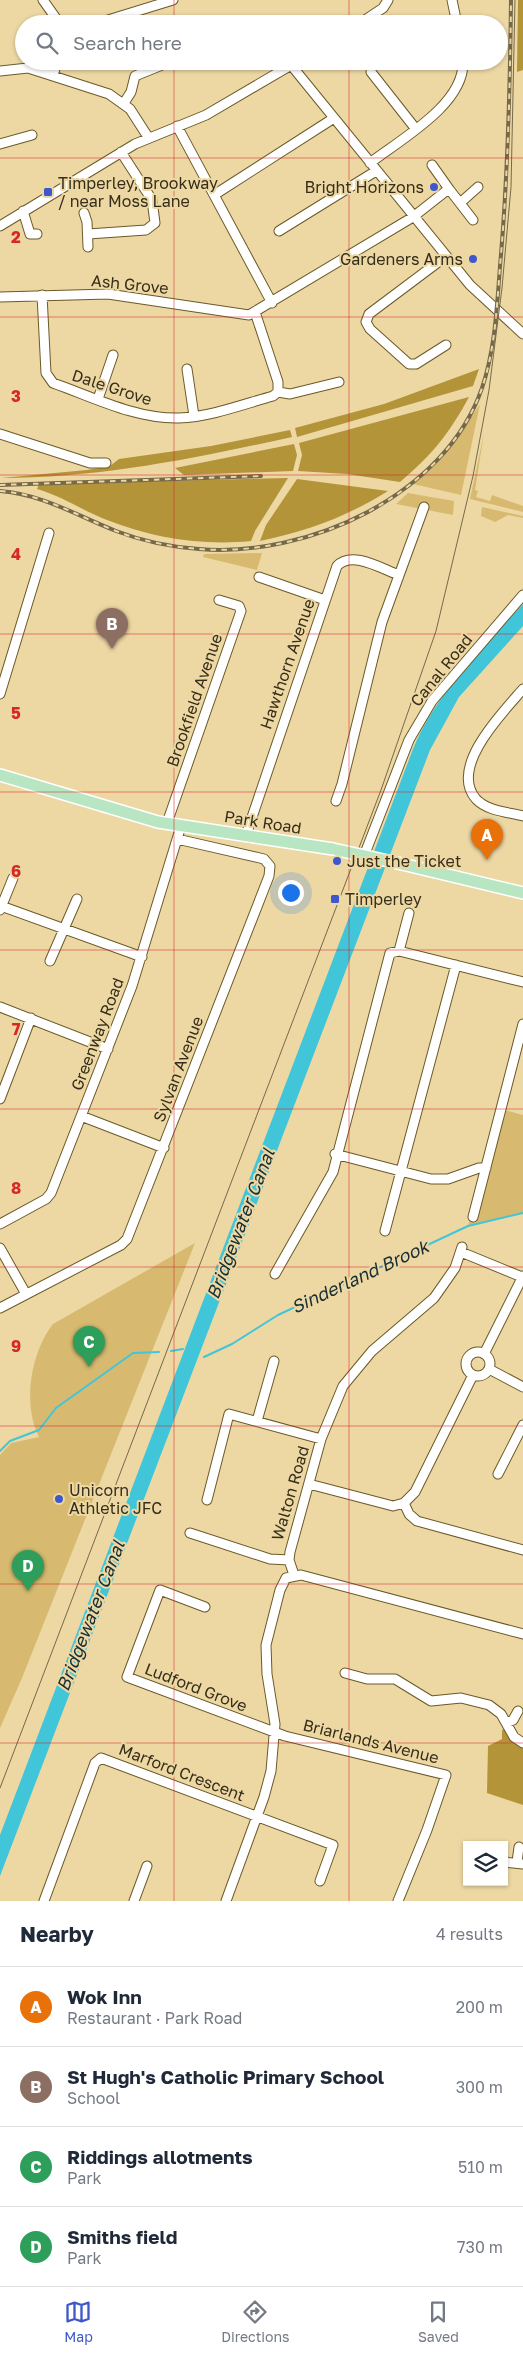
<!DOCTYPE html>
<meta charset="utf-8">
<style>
:root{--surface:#fff;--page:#f2f2f3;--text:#1f2937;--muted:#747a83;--line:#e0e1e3;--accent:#3e58cb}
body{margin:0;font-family:"Golos Text",sans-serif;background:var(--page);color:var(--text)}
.controls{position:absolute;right:15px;bottom:15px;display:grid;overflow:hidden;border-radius:0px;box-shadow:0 1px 4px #0004}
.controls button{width:45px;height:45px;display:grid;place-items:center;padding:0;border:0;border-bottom:1px solid var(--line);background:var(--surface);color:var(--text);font:25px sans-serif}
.you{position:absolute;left:290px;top:892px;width:18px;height:18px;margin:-12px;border:4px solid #fff;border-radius:50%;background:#1a73e8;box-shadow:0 0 0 8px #1a73e833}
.badge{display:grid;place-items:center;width:32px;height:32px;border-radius:50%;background:var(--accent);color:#fff;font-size:16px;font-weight:700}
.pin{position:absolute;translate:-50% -41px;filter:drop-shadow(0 1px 2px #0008)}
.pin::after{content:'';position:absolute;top:26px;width:18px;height:15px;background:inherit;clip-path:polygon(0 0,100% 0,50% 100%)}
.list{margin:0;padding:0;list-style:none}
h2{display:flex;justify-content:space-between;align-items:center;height:65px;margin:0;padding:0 20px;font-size:21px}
h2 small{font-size:16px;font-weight:400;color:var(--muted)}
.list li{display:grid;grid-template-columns:32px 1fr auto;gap:15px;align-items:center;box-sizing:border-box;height:80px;padding:0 20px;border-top:1px solid var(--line)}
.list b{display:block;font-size:19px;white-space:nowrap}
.list p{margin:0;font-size:16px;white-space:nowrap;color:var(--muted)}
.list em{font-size:16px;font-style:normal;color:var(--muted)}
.icon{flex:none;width:28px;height:28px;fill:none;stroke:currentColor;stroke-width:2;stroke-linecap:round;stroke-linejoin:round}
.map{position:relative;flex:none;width:523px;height:1901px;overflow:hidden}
.search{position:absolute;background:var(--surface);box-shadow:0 1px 4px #0004;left:15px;right:15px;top:15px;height:55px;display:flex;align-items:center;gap:12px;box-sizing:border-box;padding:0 18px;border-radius:28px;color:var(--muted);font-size:19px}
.sheet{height:385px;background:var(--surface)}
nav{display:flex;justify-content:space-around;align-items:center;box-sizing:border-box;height:70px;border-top:1px solid var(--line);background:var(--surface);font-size:14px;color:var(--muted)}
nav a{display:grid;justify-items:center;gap:2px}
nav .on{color:var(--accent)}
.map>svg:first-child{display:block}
.green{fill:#d7ba70}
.forest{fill:#b49439}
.water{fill:#41c5d9}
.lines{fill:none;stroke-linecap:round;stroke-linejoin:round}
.stream{stroke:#41c5d9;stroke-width:2}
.minor-casing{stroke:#6b5928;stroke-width:11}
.major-casing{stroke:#fff;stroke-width:14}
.minor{stroke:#fff;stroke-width:9}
.major{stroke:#b9e6c2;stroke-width:11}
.tram{stroke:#75694a;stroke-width:1}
.rail-casing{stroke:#75694a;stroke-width:4}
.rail{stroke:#edd8a4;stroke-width:2;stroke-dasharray:5.5;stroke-linecap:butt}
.major-bridge-casing{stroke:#fff;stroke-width:14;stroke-linecap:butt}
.major-bridge{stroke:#b9e6c2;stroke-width:11}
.grid{fill:none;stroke:#d62828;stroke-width:1;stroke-opacity:0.55}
.poi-dot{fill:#3e58cb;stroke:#edd8a4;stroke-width:2}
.labels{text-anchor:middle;stroke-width:4;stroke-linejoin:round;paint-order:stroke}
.poi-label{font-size:16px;fill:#362e1a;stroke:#edd8a4;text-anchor:start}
.street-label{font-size:16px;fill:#362e1a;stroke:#edd8a4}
.water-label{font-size:18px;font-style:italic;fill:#182e32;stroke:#edd8a4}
.grid-label{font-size:16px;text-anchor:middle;font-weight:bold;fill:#d62828;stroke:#edd8a4;stroke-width:4;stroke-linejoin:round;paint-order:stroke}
</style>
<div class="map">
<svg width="523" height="1901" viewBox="0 0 523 1901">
<rect width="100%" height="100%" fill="#edd8a4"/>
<!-- green -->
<path class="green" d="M480,404L461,495L413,484C440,460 460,434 480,404Z
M484,433L475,490L478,491L476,497L490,501L492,495L523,506V512L470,499Z
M408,493L454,501L453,515L396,504Z
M482,507L523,516V518L508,515L495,522L481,516Z
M262,553L257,570L203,557L204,554Z
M501,1109L523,1115V1213L468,1226Z
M195,1243L22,1678L0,1728V1455L11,1443L39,1437C22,1404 31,1352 53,1324Z"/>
<!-- forest -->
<path class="forest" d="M518,0H523V70L517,72Z
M479,369L473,386L297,437L295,428L384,404Z
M469,397C449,434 432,455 400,482L347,474L298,471L302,455L299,443Z
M290,430L292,437C196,458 101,478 1,478L87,470L110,466L119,459L211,446Z
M294,444L297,455L293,471L184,475L175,468Z
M288,478L255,531L251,541C203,546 152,538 107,520C83,511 62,496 37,489L39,484Z
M297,479L388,491C346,517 308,531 260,541L266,525Z
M507,1728L523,1745V1805L487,1793L488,1746L502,1739V1730Z"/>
<!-- water -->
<path class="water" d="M523,604V626L459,697L430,750L0,1876V1835L413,749C437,692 482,649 523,604Z"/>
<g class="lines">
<!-- stream -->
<path class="stream" d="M171,1351L183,1349
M204,1357L232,1344L278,1315L468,1226L523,1213
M0,1451L10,1441L39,1430L56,1408L133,1353L159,1352"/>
<defs>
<path id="minor" d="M43,0L60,24
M452,0L457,24
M95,24L173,0
M359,24L383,8L388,0
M291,65L470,285L523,334
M0,71L28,68L109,94L130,109L148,137
M371,72L415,128
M53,76L57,61
M124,103L131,92L135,76L172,61
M177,126L272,303
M0,144L32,135
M370,163C401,139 465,104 463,61
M449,189L473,220
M214,195L334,118
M460,203L478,187
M23,211L30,234H37
M84,213L87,222L88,247
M0,226L135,144L206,115L298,61
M279,231L376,171
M88,234L146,230L155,223L152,200L121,152
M445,257L369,314L366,322L370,329L409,364H416L446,345
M42,295L46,373L53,383C93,397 135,419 179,418C210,417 244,404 273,396L278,392
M0,297L108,294L249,315L413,217L446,191L449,189L432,165
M255,312L278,382V392
M187,369L194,416
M278,392L290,394L339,382
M98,399L113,355
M0,434L90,463H106
M259,577L325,600
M523,689C504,711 448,767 476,799C487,811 508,812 523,816
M0,694L49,533
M336,801L342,784L382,622L424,507
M167,823L241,611L239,606L219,600
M246,835L337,566C352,550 382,569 399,575
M364,856L409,740L432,701L523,595
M1,906L142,957
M0,910L13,878
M399,951L409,913
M50,961L77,899
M0,1007L108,1049
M0,1099L31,1018
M81,1116L164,1148
M335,1154L431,1179H448L479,1168H486
M473,1217L523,1024
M0,1224L46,1199L51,1193L132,986L181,826
M385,1231L456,965
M0,1248L26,1294
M461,1252L522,1277
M275,1274L333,1172L390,953L399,951L523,982
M0,1308L121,1245L127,1239L269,876L270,866L264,859L177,839
M466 1364a12 12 0 1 1 24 0a12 12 0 1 1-24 0Z
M484,1354L523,1276
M489,1369L523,1387
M257,1421L274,1361
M498,1474L523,1425
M309,1484L393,1506L404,1503L415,1492L473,1375
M207,1500L229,1414L321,1439
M404,1503L409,1514L417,1521L523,1550
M190,1533L270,1559L289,1560
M294,1575L289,1560L290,1552L321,1439L343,1386L372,1351L434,1298L455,1268L462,1247
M205,1607L160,1590L127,1677L285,1736L446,1775L427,1830L398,1901
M345,1673L367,1679H395L431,1701L461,1698L489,1705L501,1714L514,1737L523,1743
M506,1723L513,1720L518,1711
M504,1862L523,1864
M517,1862L519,1847
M44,1901L95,1763L101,1758L333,1845L320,1881
M134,1901L147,1866
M226,1901L264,1797L271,1771L275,1724L267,1674L266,1645L280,1590L286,1578L301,1575L523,1634"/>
<path id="major" d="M0,775L158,822L333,849
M402,864L523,893"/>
</defs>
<!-- minor casing -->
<use href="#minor" class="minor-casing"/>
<!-- major casing -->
<use href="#major" class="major-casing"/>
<!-- minor -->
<use href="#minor" class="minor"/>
<!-- major -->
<use href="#major" class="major"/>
<!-- tram -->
<path class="tram" d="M0,1788L381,790L436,631L473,476L489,390L502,288L511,187L515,0"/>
<defs>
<path id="rail" d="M0,485L261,476
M0,491C45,495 75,515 116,531C142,541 171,547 199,549C307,558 445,496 482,388C495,350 497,306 500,266C508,177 510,89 511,0"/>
</defs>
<!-- rail casing -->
<use href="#rail" class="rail-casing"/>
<!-- rail -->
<use href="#rail" class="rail"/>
<defs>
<path id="major-bridge" d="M333,849L402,864"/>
</defs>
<!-- major-bridge casing -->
<use href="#major-bridge" class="major-bridge-casing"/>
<!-- major-bridge -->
<use href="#major-bridge" class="major-bridge"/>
</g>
<!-- grid -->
<path class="grid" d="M174,0V24M349,0V24M174,61V1901M349,61V1901M0,158H523M0,317H523M0,475H523M0,634H523M0,792H523M0,950H523M0,1109H523M0,1267H523M0,1426H523M0,1584H523M0,1743H523"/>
<!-- markers -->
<g class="poi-dot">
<circle cx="434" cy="187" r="5"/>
<rect x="43" y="187" width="10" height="10" rx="2.5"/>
<circle cx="473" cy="259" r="5"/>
<circle cx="337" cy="861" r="5"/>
<rect x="330" y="894" width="10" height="10" rx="2.5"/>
<circle cx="59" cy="1499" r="5"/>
</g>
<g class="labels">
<!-- poi labels -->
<g class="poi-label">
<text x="58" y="189">Timperley, Brookway<tspan x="58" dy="18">/ near Moss Lane</tspan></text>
<text x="424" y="193" text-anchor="end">Bright Horizons</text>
<text x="463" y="265" text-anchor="end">Gardeners Arms</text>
<text x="347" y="867">Just the Ticket</text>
<text x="345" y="905">Timperley</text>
<text x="69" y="1496">Unicorn<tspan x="69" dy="18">Athletic JFC</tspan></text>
</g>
<!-- street labels -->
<g class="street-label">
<text transform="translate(130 284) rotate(6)" y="6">Ash Grove</text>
<text transform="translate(112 387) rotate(18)" y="6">Dale Grove</text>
<text transform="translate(287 664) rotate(-71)" y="6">Hawthorn Avenue</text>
<text transform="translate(441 670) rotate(-51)" y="6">Canal Road</text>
<text transform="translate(194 700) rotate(-71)" y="6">Brookfield Avenue</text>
<text transform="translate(263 822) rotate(9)" y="6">Park Road</text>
<text transform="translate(97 1034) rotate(-69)" y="6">Greenway Road</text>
<text transform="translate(178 1069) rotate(-69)" y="6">Sylvan Avenue</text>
<text transform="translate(290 1493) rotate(-74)" y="6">Walton Road</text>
<text transform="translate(196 1687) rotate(21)" y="6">Ludford Grove</text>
<text transform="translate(371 1741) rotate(14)" y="6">Briarlands Avenue</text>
<text transform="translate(182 1772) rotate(21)" y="6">Marford Crescent</text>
</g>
<!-- water labels -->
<g class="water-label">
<text transform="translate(241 1224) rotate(-69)" y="6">Bridgewater Canal</text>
<text transform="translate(360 1277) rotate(-25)" y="6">Sinderland Brook</text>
<text transform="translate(91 1616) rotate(-69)" y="6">Bridgewater Canal</text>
</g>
</g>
<g class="grid-label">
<text x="16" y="243">2</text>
<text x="16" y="402">3</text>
<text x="16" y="560">4</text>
<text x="16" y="719">5</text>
<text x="16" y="877">6</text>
<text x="16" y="1035">7</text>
<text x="16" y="1194">8</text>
<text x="16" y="1352">9</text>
</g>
</svg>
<div class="controls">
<button><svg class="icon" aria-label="layers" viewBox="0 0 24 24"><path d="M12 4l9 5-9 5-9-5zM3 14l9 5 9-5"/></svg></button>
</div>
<div class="you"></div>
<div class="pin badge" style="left:487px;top:860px;background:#e8710a">A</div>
<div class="pin badge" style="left:112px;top:649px;background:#8d6e63">B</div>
<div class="pin badge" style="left:89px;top:1367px;background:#2e9e5b">C</div>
<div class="pin badge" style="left:28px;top:1591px;background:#2e9e5b">D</div>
<div class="search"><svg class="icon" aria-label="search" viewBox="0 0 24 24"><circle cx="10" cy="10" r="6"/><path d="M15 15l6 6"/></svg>Search here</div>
</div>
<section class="sheet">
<h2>Nearby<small>4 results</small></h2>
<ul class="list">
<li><span class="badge" style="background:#e8710a">A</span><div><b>Wok Inn</b><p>Restaurant · Park Road</p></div><em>200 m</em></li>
<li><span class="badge" style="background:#8d6e63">B</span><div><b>St Hugh's Catholic Primary School</b><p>School</p></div><em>300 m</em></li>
<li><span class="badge" style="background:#2e9e5b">C</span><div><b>Riddings allotments</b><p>Park</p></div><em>510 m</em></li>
<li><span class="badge" style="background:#2e9e5b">D</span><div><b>Smiths field</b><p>Park</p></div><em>730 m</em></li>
</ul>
</section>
<nav>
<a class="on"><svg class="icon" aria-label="map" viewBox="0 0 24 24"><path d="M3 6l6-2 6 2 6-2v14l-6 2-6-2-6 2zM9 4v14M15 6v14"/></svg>Map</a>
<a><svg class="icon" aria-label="directions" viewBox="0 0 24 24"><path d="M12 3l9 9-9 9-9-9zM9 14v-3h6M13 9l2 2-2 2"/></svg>Directions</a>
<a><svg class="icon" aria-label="saved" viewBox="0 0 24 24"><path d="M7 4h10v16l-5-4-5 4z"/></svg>Saved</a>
</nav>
